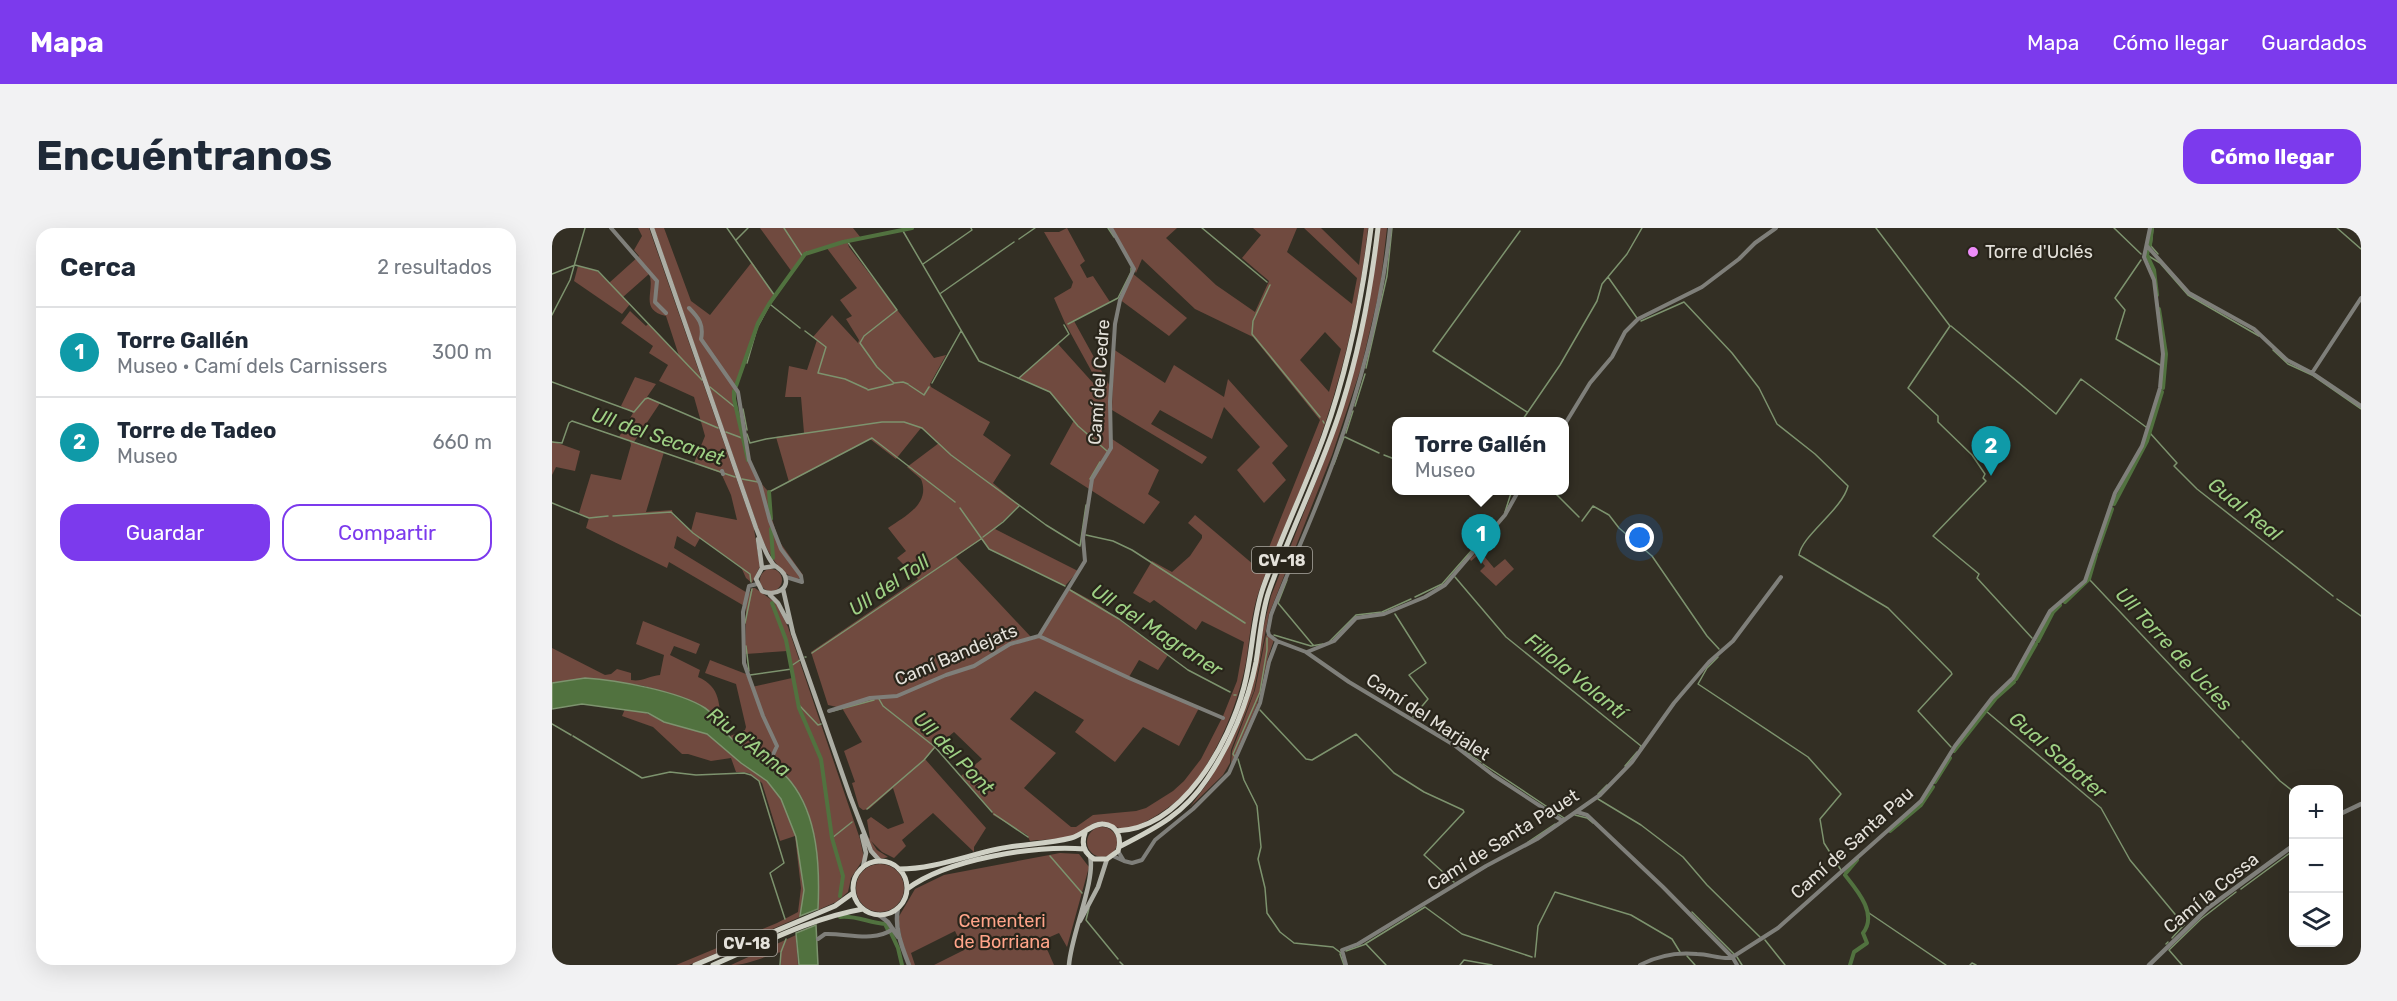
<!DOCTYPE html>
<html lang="es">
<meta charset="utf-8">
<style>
:root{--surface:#fff;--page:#f2f2f3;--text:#1f2937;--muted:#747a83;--line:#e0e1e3;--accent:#7c3aed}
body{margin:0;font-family:Rubik,sans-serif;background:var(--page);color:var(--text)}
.controls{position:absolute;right:18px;bottom:18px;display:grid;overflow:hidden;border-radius:12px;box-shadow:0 6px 24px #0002}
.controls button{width:54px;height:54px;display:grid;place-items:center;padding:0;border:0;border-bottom:2px solid var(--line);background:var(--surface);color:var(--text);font:30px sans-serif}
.you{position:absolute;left:1088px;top:310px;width:21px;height:21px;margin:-15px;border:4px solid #fff;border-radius:50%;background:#1a73e8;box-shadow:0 0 0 9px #1a73e833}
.badge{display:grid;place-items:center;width:39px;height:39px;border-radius:50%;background:var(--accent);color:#fff;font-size:20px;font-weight:700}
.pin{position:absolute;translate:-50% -50px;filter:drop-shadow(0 2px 3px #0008)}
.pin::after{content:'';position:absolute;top:32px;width:21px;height:18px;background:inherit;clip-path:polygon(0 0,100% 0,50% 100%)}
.popup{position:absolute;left:840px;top:189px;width:177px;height:78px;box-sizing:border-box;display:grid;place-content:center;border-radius:12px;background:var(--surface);filter:drop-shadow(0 2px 4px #0005);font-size:20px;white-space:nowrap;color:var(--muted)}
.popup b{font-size:22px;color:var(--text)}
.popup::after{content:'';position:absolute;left:50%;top:100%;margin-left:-12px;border:12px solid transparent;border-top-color:var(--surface)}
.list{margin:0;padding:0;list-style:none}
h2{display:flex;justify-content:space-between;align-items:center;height:78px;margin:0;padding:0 24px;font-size:26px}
h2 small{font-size:20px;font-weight:400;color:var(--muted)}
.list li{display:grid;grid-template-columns:39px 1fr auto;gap:18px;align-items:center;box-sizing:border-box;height:90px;padding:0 24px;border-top:2px solid var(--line)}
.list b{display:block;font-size:22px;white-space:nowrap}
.list p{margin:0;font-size:20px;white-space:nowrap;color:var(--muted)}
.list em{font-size:20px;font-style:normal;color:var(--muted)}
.actions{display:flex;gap:12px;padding:18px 24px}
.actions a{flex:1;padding:14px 0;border:2px solid var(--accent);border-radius:18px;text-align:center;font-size:21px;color:var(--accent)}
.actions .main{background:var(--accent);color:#fff}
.icon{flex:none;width:33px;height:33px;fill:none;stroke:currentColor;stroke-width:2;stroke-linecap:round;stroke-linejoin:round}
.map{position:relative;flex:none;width:1809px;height:737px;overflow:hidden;border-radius:18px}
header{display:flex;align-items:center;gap:36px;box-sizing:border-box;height:84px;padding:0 30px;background:var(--accent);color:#fff}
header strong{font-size:28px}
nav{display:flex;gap:33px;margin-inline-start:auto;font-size:21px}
.intro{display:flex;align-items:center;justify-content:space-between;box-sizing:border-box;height:144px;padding:0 36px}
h1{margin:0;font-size:42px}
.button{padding:15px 27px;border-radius:18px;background:var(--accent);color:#fff;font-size:21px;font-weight:700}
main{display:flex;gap:36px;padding:0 36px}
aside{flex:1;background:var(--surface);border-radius:18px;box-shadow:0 6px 24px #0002}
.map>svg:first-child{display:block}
.green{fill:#704a3f;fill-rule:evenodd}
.water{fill:#51723f;stroke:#7d936e;stroke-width:1.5}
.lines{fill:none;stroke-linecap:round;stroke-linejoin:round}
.stream{stroke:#7d936e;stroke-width:1.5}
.canal{stroke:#51723f;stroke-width:4}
.minor{stroke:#7f7f7a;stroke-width:4}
.tertiary{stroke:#7f7f7a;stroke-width:4.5}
.secondary{stroke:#acada4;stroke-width:4.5}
.primary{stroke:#cfd0c4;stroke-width:5}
.poi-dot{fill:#ee8cf9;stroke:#29251b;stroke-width:2}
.labels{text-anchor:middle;stroke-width:4.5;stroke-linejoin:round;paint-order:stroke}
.shield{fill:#29251b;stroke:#aca9a1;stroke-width:1.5}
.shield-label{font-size:16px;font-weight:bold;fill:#e4e1da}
.poi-label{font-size:18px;fill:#e4e1da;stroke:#29251b;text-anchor:start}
.street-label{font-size:18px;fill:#e4e1da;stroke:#29251b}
.park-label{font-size:18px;fill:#ffa489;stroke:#29251b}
.water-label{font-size:20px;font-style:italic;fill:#9ed084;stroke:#29251b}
</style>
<header>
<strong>Mapa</strong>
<nav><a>Mapa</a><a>Cómo llegar</a><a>Guardados</a></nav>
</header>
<div class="intro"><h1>Encuéntranos</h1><a class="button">Cómo llegar</a></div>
<main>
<aside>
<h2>Cerca<small>2 resultados</small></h2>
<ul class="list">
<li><span class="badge" style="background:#0f9aa8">1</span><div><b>Torre Gallén</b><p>Museo · Camí dels Carnissers</p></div><em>300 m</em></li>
<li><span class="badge" style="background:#0f9aa8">2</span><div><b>Torre de Tadeo</b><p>Museo</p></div><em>660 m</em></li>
</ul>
<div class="actions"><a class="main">Guardar</a><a>Compartir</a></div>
</aside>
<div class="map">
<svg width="1809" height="737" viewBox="0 0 1809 737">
<rect width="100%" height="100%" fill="#332f24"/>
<!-- green -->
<path class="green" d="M86,0H97L202,301L208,338L200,355L194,350L189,339L148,310L143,319L125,308L122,320L197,366L200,360H203L224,375L236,399L308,611L312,630L299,650L296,664L284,674L266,682C268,643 266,580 236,550C219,534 200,523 180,511L178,508L193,502L194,499L184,456L153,445L158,432L194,446L200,459L240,450L235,423L193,426L194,379L117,334L115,340L34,300L37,290L27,285L39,246L69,252L79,217L78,213L67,209L81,185L69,178L83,149L104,156L95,169L108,175L82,214L112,224L94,284L120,282L121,287L139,303L144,284L185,292L179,267L169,245L142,235L153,208L142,169L107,153L116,137L97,125L101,118L69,95L78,83L94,98L96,96L127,128L114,88C86,82 104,62 97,46L71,69L78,76L70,86L22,53L26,38L45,43L57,55L87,28L82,22L90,8Z
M102,0H112L139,73L158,87L200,34L223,68C207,88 201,108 194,132C191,144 184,154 182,167C187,201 192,241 218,265L220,291L227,313L251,347L245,352C227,344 217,327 209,308Z
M208,0H301L309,10L295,13L297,19L382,130L394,127L378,156L379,159L438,194L431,207L459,227L441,255L467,277L443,301L526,343L513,358L437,321L429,311L404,329L479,409L463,413L420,438L344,468H327L285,479L276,477L259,424L366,351L345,330L354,323L336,300C353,288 379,276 369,251L355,239L387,215L369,200L344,231L318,211L237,254L224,209L252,205L249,169H233L237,138L255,142L265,112L261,109L280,87L306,115L307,112L294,91L300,88L288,72L305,60L274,19L255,24L240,44Z
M515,0L533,33L528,37L535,50L541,48L558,74L522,93L559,160L560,211L607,242L596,266L608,274L592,296L498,236L522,192L497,164L467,150L506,116L542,156L546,155L513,95L502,70L519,60L521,54L492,4H507Z
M557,0H625L614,10L664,57L703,84L717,53L690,30L709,7L701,0H745L735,24L800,76L805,50L752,0H769L807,37L812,0H816C808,73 791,146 766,216C748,266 725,313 707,363C699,386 698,410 694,434C686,478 661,540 627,571C614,582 585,603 567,600C559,598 555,593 546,594C538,595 534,602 527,605C512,612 493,611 478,613L475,607L441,587L440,583L409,548L430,531L402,504L384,519L373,531L434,600L422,619V624L381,585L350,612L354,618L342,630L330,624L319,613L325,622L336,629L329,631L322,625L315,608L318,611L315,592L319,589L336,601L352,595L341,560L317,581L311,582L307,579L300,555L303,554L292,523L310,514L290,480L318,471L336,470L410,443L453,419L486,410L516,360L544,375L616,427L606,442L587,432L577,449L647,480L627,518L591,499L563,534L523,504L532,492L483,463L458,491L504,525L472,560L519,599H524L541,587L584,583L594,580L621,563L632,553L649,531L671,488L685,453L692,414L650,393L644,402L602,372L598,375L581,365L600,333L620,344L638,328L650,310V307L636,295L643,287L708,342L768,192L701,109L643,81L590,31L584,45ZM773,104L789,121L777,164L748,132Z
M828,0H835L828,60L809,140L780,227L717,386L702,463L679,522L678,535L671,547L638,579L657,553L688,495L719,368L778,218L817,77Z
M580,45L635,90L617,108L567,71Z
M561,121L613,155L622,137L672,169L676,151L736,218L720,235L734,252L712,275L685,242L708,219L672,179L660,211L608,182L599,196L655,229L650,236L560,182Z
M0,213L28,223L23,243L4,239L0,247Z
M927,322L942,340L953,331L962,341L944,358L928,343L933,338L925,328L919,333L918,331Z
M208 352a11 11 0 1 1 22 0a11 11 0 1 1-22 0Z
M91,393L148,416L144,426L122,418L118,427L148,442L146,449C170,460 166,476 170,498L153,480L135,472L92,458L33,450L0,455V420L53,447L59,446L65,441L79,445V452C90,454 97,448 108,447L112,427L84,416Z
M714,407L722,412L716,429L705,477L679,536L680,523L703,462Z
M73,481L90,483L112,494L155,506L189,535L215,553L229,571L244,609L252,662L248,689L137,737H124L225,695L246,684L249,660L243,608L228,613L210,555L197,545L184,544L179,530L159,533L136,526H130L101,499L70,488Z
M535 614a15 15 0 1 1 30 0a15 15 0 1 1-30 0Z
M508,625L527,626L537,639L515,719L507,705L491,712L502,737H382L412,722L403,703L359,725L363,737H358L350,713L346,690L363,661L392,647Z
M304 660a24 24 0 1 1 48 0a24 24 0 1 1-48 0Z
M244,707L246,737H229V724C213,728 196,737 179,737Z"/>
<!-- water -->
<path class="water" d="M33,450C64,452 127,463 153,480C165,488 170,502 180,511C188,519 202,522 212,529C220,536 232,545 239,554C266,588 268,639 266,681L248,688L252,662L244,609L229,571L215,553L189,535L155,506L112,494L96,485L30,476L0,481V455Z
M264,697L266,737H247L244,705Z"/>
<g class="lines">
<!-- stream -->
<path class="stream" d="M175,0L223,68
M232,0L251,29
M556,0L562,9
M650,0L715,54
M1324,0L1398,98L1356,160L1386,188V194L1420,227L1433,246L1431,250L1434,253L1381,308L1427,346L1425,350L1480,410
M1562,0L1589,26
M1601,0L1599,18L1606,26
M1785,0L1809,21
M351,3L427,133L498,164L526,198L555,223
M968,3L881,123L975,184
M467,11L483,0
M184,12L196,0
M295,13L345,82L312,108L308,115L325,139L342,155L351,154L356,156
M1595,27L1608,35L1636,67L1707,108
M1589,32L1563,70L1573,82L1564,111L1608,137
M371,36L420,2L419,0
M0,46L23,37L46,43L150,152
M1056,49L1085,90
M718,57L701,93L700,106L768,189
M389,65L462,14
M219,77L248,100
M0,87L18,52L33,0
M1089,93L1132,74L1180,125L1207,160L1225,196L1263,226L1296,258C1290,282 1250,307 1247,327L1336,380L1399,444L1400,446L1366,483L1399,519
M516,96L566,70L579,44V40
M1399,98L1504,186L1529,151L1594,199
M253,103L274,119L266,145L293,151L315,161
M1721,122L1736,136L1760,147L1809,181
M195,135L205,100L218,76L255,24
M814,140L835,48L840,0
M467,150L517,106L512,97
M0,154L82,184L93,171L96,170L166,200
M380,155L409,103
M357,157L372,167L377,159
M158,159L184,180
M316,162L341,156
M803,178L813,146
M191,181L195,202
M771,193L772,195
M969,194L1008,137L1045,73L1050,56L1075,26L1090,0
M174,204L190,210
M794,205L801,183
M1598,205L1625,235L1622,238L1645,261L1781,368
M195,206L198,215L214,211L330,194H352L370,200L399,227L494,297L528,318L534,277
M793,209L827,225
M0,214L10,215L17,195L20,193L183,249
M832,227L845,232
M782,236L792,209
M190,251L206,254
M538,251L548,234
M1000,262L1027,289
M217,264L320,210L403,274
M0,275L37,290L56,288
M408,280L437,321L513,358
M953,284L960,262
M61,288L119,284L141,305L198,346L199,354
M1030,293L1041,278L1057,287L1067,300L1100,328L1155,408L1167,421
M534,307L561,313L580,322L693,395
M431,309L451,294L467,278
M903,349L954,409L1089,518L1088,520
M1537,351L1687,510
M735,352L726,375L761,417
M518,362L567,391L636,442L678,464
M863,369L890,356L942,297
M1785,371L1809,388
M843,386L874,435L857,447L876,471L861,489
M193,395L200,361
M722,407L759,418L771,416
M778,413L804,387L830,384L859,371
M194,418L197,443
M260,425L429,311
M253,429H254
M1166,429L1155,440L1146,456L1256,529L1289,566L1268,591L1272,615L1289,642
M239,438L248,432
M198,447L240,441
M682,467H684
M327,471L331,478L383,519L440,584
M247,477L266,497L269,496
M708,482L754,531L760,532L804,506L842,545L872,564L911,582L912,584L872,627L902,654
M281,483L322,472
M1434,483L1549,580L1578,632L1632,697L1620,710
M0,496L19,507
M21,508L90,550L118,544L144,547L192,545L199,547L207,553L232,635L218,645L233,691
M1690,513L1728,553L1742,564
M910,521L929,534
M683,529L681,526L708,464L715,422V410
M686,531L692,552L705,578L709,619L706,631L713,660L715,685L728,704L742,715L781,719L789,725
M931,536L1012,590
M1073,538L1085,524
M1046,566L1055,557
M1046,571L1089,597L1131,629L1155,657L1208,709
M315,581L372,532L382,520
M442,586L476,609
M1023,587L1035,590L1041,595
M280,610L300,594
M976,614L1003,596
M498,628L530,665
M1689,661L1742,622
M537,680L534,692L566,731
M1140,684L1182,726
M1317,685L1394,737
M1213,712L1233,737
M813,716L873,679L910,706L980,729
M1614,716L1616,714
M794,723L814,716L834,737
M788,726L792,737
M1135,728L1143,737
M983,729L986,698L1003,664L1079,687L1120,711L1128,724
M1185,729L1190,737
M568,734L571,737
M228,737L229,724L234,711
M908,737L912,732L940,737
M1418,737L1420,735L1424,737
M1630,737L1617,722L1649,691L1684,664"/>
<!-- canal -->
<path class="canal" d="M1598,17L1600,0
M1596,22L1595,27L1602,42L1605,67
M1607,81L1614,126L1611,160
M184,158L206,95L217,76L253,26L291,14L360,0
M182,163V171L196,232
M217,264L219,291
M1562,276L1595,213L1610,164
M219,301L221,330
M1545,324L1560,281
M1513,374L1537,351L1544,327
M220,375L234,412L247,480L269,531L280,610L291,648L288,668
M1486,413L1501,384L1508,377
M1464,451L1484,416
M1402,523L1444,470L1462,454
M1383,554L1398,530
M1338,603L1369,577L1381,559
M1294,645L1305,632
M1293,647C1305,662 1326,686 1311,705L1315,715L1302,724L1298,737
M288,689C304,687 317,695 333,696L336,702
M339,705L346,720L350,737"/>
<!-- minor -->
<path class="minor" d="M59,0L105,53L103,74L114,85
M838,0C830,78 810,152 784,226C765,281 740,333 719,387L716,403L717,407L725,413L754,424L797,454L902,517L941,547L1011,593
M1595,18L1637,65L1702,101L1735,132L1760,145L1809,178
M137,80C147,90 152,97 149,111L186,164L197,232L208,256L218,293L229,321L249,348L250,354
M1760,145L1809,70
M1013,196L1038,155L1060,129L1073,104L1086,91L1150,59L1187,31L1203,15L1224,0
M170,243L171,246
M234,349L250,354
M205,356L197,358L191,384L192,435L211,488L225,518L219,531
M487,408L533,333L531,310L540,251L559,220L558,174L563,96L568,72L582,41L559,0
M755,424L782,413L804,390L832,386L873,369L893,357L953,287L967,262
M277,483L318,470L345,468L394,447L422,438L458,416L487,408L577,450L671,490
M1025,584L1035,587L1111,659L1181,730L1185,737
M561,628L572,633L566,623
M572,633L580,635L590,632L603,612L641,581L677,545L708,475L717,434L725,413
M266,711L273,706C295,705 321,715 341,701
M794,737L790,722L806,716L934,638L985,611L1048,567L1080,534L1122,475L1157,434L1181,413L1229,349
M1088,737C1105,728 1126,724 1145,726C1157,726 1167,731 1179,730L1226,700L1369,573L1403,518L1440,470L1461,450L1498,383L1533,353L1563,265L1590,218L1608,160L1611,126L1602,52L1592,29L1598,0"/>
<!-- tertiary -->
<path class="tertiary" d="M1786,587L1809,576
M346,680C342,700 350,719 357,737
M327,687L336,694L346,709
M1597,737L1656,680L1742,617"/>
<!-- secondary -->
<path class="secondary" d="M100,0L204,300C209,312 213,326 221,336C224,339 229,341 232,346C240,361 222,369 210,363L204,351L210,340L223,338
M206,311L210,340
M231,361L241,405L298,568L319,623L328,633
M218,367L226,375L236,394
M310,608L314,625L311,639
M528,693L546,659L555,631
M517,737C519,707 544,652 538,628"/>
<!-- primary -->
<path class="primary" d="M564,603C631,601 677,515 692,459C701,426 700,392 711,360C729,309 753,260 772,208C796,141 810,71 819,0
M567,619C604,600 632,586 655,551C678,517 696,475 704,434C708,410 709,386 717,363C739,301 770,241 790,177C808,120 819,60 826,0
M301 660a27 27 0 1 1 54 0a27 27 0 1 1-54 0Z
M347,641C381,641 413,628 446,621C470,616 495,616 519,610C531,607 541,595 551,596C566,597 570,611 566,623L555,631H542C532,625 529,616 533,605
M355,661C395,631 483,617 533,621
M143,737L283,678L301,665
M161,737C210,716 259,690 311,681"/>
</g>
<!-- markers -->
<circle class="poi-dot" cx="1421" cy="24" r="6"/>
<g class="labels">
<!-- shield labels -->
<g class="shield">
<rect x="700" y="319" width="60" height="26" rx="4.5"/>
<rect x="165" y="702" width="60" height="26" rx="4.5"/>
</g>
<g class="shield-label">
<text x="730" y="338">CV-18</text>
<text x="195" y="721">CV-18</text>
</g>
<!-- poi labels -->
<g class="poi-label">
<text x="1433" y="30">Torre d'Uclés</text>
</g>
<!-- street labels -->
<g class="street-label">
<text transform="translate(547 154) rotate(-86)" y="6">Camí del Cedre</text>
<text transform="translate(404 427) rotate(-23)" y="6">Camí Bandejats</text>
<text transform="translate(876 489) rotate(33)" y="6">Camí del Marjalet</text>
<text transform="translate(951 612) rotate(-32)" y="6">Camí de Santa Pauet</text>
<text transform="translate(1300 615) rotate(-42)" y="6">Camí de Santa Pau</text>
<text transform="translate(1659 665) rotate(-39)" y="6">Camí la Cossa</text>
</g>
<!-- park labels -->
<g class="park-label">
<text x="450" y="699">Cementeri<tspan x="450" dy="21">de Borriana</tspan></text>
</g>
<!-- water labels -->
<g class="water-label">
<text transform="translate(106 208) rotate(19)" y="7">Ull del Secanet</text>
<text transform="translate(1693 281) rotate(39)" y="7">Gual Real</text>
<text transform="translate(337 357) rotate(-34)" y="7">Ull del Toll</text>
<text transform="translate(605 402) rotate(33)" y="7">Ull del Magraner</text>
<text transform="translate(1622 421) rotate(47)" y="7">Ull Torre de Ucles</text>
<text transform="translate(1024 448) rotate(39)" y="7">Fillola Volantí</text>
<text transform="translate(197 514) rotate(38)" y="7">Riu d'Anna</text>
<text transform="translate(402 525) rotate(46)" y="7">Ull del Pont</text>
<text transform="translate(1506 527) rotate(41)" y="7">Gual Sabater</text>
</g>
</g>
</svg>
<div class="controls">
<button>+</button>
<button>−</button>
<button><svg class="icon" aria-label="layers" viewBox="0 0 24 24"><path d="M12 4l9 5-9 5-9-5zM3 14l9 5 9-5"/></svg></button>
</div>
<div class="you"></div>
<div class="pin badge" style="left:929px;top:336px;background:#0f9aa8">1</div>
<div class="popup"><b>Torre Gallén</b>Museo</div>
<div class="pin badge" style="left:1439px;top:248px;background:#0f9aa8">2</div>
</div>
</main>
